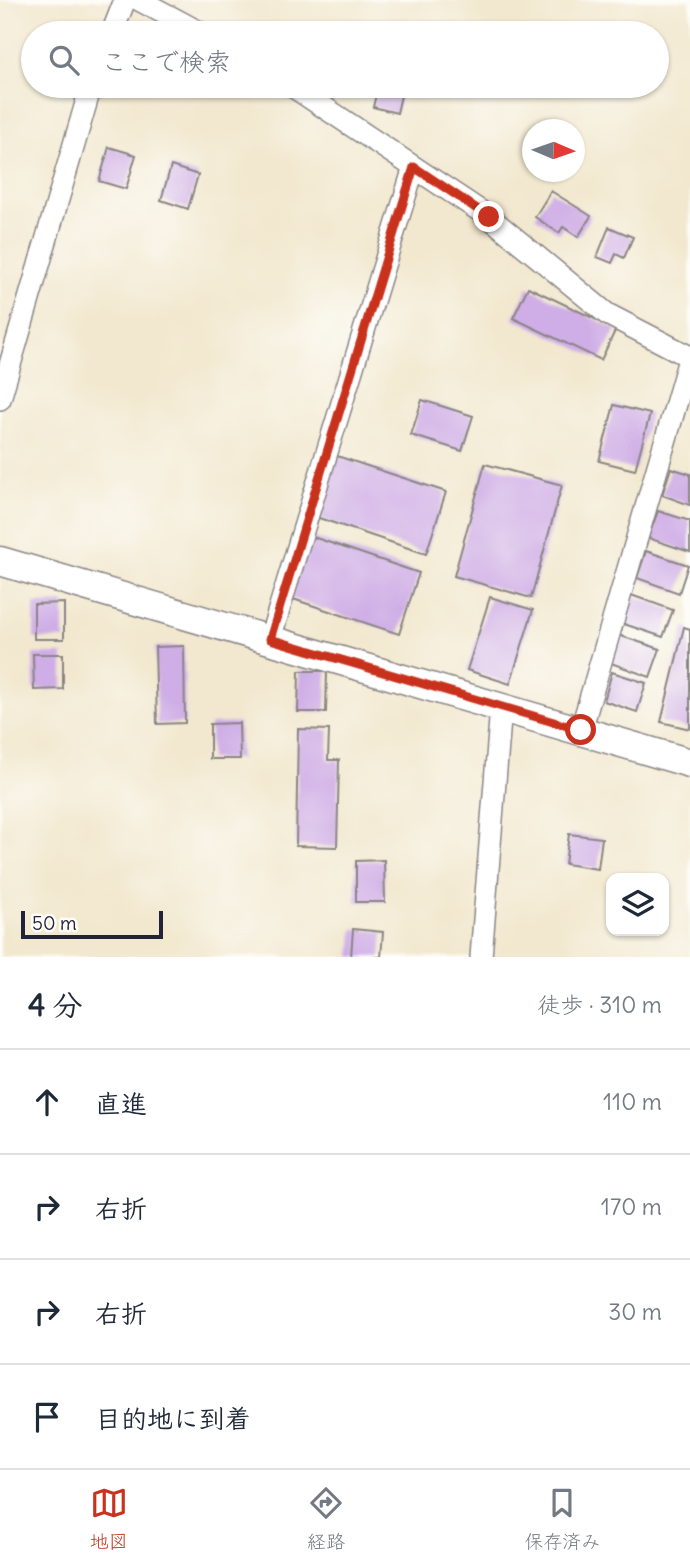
<!DOCTYPE html>
<html lang="ja">
<meta charset="utf-8">
<style>
:root{--surface:#fff;--page:#f2f2f3;--text:#1f2937;--muted:#747a83;--line:#e0e1e3;--accent:#c8321e}
body{margin:0;font-family:Delius,"Klee One",sans-serif;background:var(--page);color:var(--text)}
.controls{position:absolute;right:21px;bottom:21px;display:grid;overflow:hidden;border-radius:14px;box-shadow:0 2px 5px #0004}
.controls button{width:63px;height:63px;display:grid;place-items:center;padding:0;border:0;border-bottom:2px solid var(--line);background:var(--surface);color:var(--text);font:35px sans-serif}
.compass{position:absolute;left:522px;top:119px;width:63px;height:63px;border-radius:50%;background:var(--surface);box-shadow:0 2px 5px #0004;rotate:92deg}
.scale{position:absolute;left:21px;bottom:18px;width:142px;box-sizing:border-box;padding-left:7px;border:4px solid #22223b;border-top:0;font-size:19px;line-height:24px;white-space:nowrap;color:#22223b;-webkit-text-stroke:5px #fdfcf7;paint-order:stroke}
.stop{position:absolute;width:21px;height:21px;margin:-16px;border:5px solid #c8321e;border-radius:50%;background:#fff}
.stop.end{background:#c8321e;border-color:#fff;box-shadow:0 2px 7px #0008}
.list{margin:0;padding:0;list-style:none}
h2{display:flex;justify-content:space-between;align-items:center;height:91px;margin:0;padding:0 28px;font-size:30px}
h2 small{font-size:23px;font-weight:400;color:var(--muted)}
.list li{display:grid;grid-template-columns:46px 1fr auto;gap:21px;align-items:center;box-sizing:border-box;height:105px;padding:0 28px;border-top:2px solid var(--line)}
.list b{display:block;font-size:26px;white-space:nowrap}
.list em{font-size:23px;font-style:normal;color:var(--muted)}
.icon{flex:none;width:38px;height:38px;fill:none;stroke:currentColor;stroke-width:2;stroke-linecap:round;stroke-linejoin:round}
.map{position:relative;flex:none;width:690px;height:957px;overflow:hidden}
.search{position:absolute;background:var(--surface);box-shadow:0 2px 5px #0004;left:21px;right:21px;top:21px;height:77px;display:flex;align-items:center;gap:18px;box-sizing:border-box;padding:0 24px;border-radius:38px;color:var(--muted);font-size:26px}
.sheet{height:511px;background:var(--surface)}
nav{display:flex;justify-content:space-around;align-items:center;box-sizing:border-box;height:98px;border-top:2px solid var(--line);background:var(--surface);font-size:19px;color:var(--muted)}
nav a{display:grid;justify-items:center;gap:4px}
nav .on{color:var(--accent)}
.map>svg:first-child{display:block}
.building{fill:#cfade6}
.lines{fill:none;stroke-linecap:round;stroke-linejoin:round}
.minor-casing{stroke:#8a8585;stroke-width:24}
.tertiary-casing{stroke:#8a8585;stroke-width:31}
.minor{stroke:#fff;stroke-width:21}
.tertiary{stroke:#fff;stroke-width:28}
.route{stroke:#c8321e;stroke-width:9}
</style>
<div class="map">
<svg width="690" height="957" viewBox="0 0 690 957">
<rect width="100%" height="100%" fill="#fdfcf7"/>
<filter id="ink" filterUnits="userSpaceOnUse"><feTurbulence type="fractalNoise" baseFrequency=".0143" numOctaves="2"/><feDisplacementMap in="SourceGraphic" scale="14" xChannelSelector="R" yChannelSelector="G"/><feConvolveMatrix kernelMatrix="1 2 1 2 8 2 1 2 1" color-interpolation-filters="sRGB"/></filter>
<filter id="wash" filterUnits="userSpaceOnUse"><feTurbulence type="fractalNoise" baseFrequency=".00686" numOctaves="4" result="noise"/><feDisplacementMap in="SourceGraphic" scale="28" xChannelSelector="R" yChannelSelector="G"/><feGaussianBlur stdDeviation="1.57" result="paint"/><feColorMatrix in="noise" values="0 0 0 0 0 0 0 0 0 0 0 0 0 0 0 0 0 1.4 0 .05"/><feComposite in="paint" operator="in"/></filter>
<g filter="url(#wash)">
<rect width="100%" height="100%" fill="#f2e8cf"/>
<g id="blocks">
<!-- building -->
<path class="building" d="M378,86L403,87L397,113L373,107Z
M109,147L136,155L126,189L99,181Z
M171,166L198,175L188,209L161,200Z
M551,191L591,216L578,237L563,227L559,233L535,217Z
M609,227L633,237L624,258L616,254L612,263L597,257Z
M528,287L616,329L601,360L513,318Z
M422,400L473,416L462,451L411,435Z
M614,405L650,414L635,470L599,461Z
M337,456L446,492L426,554L316,517Z
M485,464L562,485L531,598L454,576Z
M671,468L690,474V505L662,495Z
M658,511L690,521V552L648,538Z
M310,536L419,573L399,634L290,598Z
M646,551L688,565L679,593L637,578Z
M631,595L673,610L663,637L621,623Z
M490,597L533,610L510,684L467,670Z
M64,603V639H34V604Z
M684,627L690,629V729L661,722Z
M618,635L660,649L650,677L608,662Z
M184,646L185,723L157,724L155,647Z
M33,654H63V689L34,690Z
M299,671H327L326,712H298Z
M612,672L646,683L637,712L604,701Z
M239,723L240,759H210V724Z
M298,729L329,730L328,760H339L337,847L296,846Z
M569,834L602,838L598,869L565,864Z
M384,860L385,902H356V861Z
M353,929L383,932L381,957H351Z"/>
</g>
</g>
<g filter="url(#ink)">
<use href="#blocks" fill-opacity="0" stroke="#8a8585" stroke-width="2"/>
<g class="lines">
<defs>
<path id="minor" d="M139,0L201,33
M112,33L125,0
M292,86L489,217L607,314L690,357
M0,399L91,86
M270,639L414,167
M581,730L690,356
M481,957L501,707"/>
<path id="tertiary" d="M0,561L690,763"/>
</defs>
<!-- minor casing -->
<use href="#minor" class="minor-casing"/>
<!-- tertiary casing -->
<use href="#tertiary" class="tertiary-casing"/>
<!-- minor -->
<use href="#minor" class="minor"/>
<!-- tertiary -->
<use href="#tertiary" class="tertiary"/>
</g>
</g>
<g class="lines" filter="url(#ink)">
<!-- route -->
<path class="route" d="M489,217L414,167L270,639L581,730"/>
</g>
</svg>
<div class="controls">
<button><svg class="icon" aria-label="layers" viewBox="0 0 24 24"><path d="M12 4l9 5-9 5-9-5zM3 14l9 5 9-5"/></svg></button>
</div>
<svg class="compass" viewBox="-18 -18 36 36"><path d="M0-13l5 13h-10z" fill="#e53935"/><path d="M0 13l5-13h-10z" fill="#747a83"/></svg>
<div class="scale">50 m</div>
<div class="stop" style="left:581px;top:730px"></div>
<div class="stop end" style="left:489px;top:217px"></div>
<div class="search"><svg class="icon" aria-label="search" viewBox="0 0 24 24"><circle cx="10" cy="10" r="6"/><path d="M15 15l6 6"/></svg>ここで検索</div>
</div>
<section class="sheet">
<h2>4 分<small>徒歩 · 310 m</small></h2>
<ul class="list">
<li><svg class="icon" aria-label="ahead" viewBox="0 0 24 24"><path d="M12 20V5M6 11l6-6 6 6"/></svg><div><b>直進</b></div><em>110 m</em></li>
<li><svg class="icon" aria-label="right" viewBox="0 0 24 24"><path d="M7 20v-9h11M14 6l5 5-5 5"/></svg><div><b>右折</b></div><em>170 m</em></li>
<li><svg class="icon" aria-label="right" viewBox="0 0 24 24"><path d="M7 20v-9h11M14 6l5 5-5 5"/></svg><div><b>右折</b></div><em>30 m</em></li>
<li><svg class="icon" aria-label="arrive" viewBox="0 0 24 24"><path d="M6 21V4h12l-3 4 3 4H6"/></svg><div><b>目的地に到着</b></div></li>
</ul>
</section>
<nav>
<a class="on"><svg class="icon" aria-label="map" viewBox="0 0 24 24"><path d="M3 6l6-2 6 2 6-2v14l-6 2-6-2-6 2zM9 4v14M15 6v14"/></svg>地図</a>
<a><svg class="icon" aria-label="directions" viewBox="0 0 24 24"><path d="M12 3l9 9-9 9-9-9zM9 14v-3h6M13 9l2 2-2 2"/></svg>経路</a>
<a><svg class="icon" aria-label="saved" viewBox="0 0 24 24"><path d="M7 4h10v16l-5-4-5 4z"/></svg>保存済み</a>
</nav>
